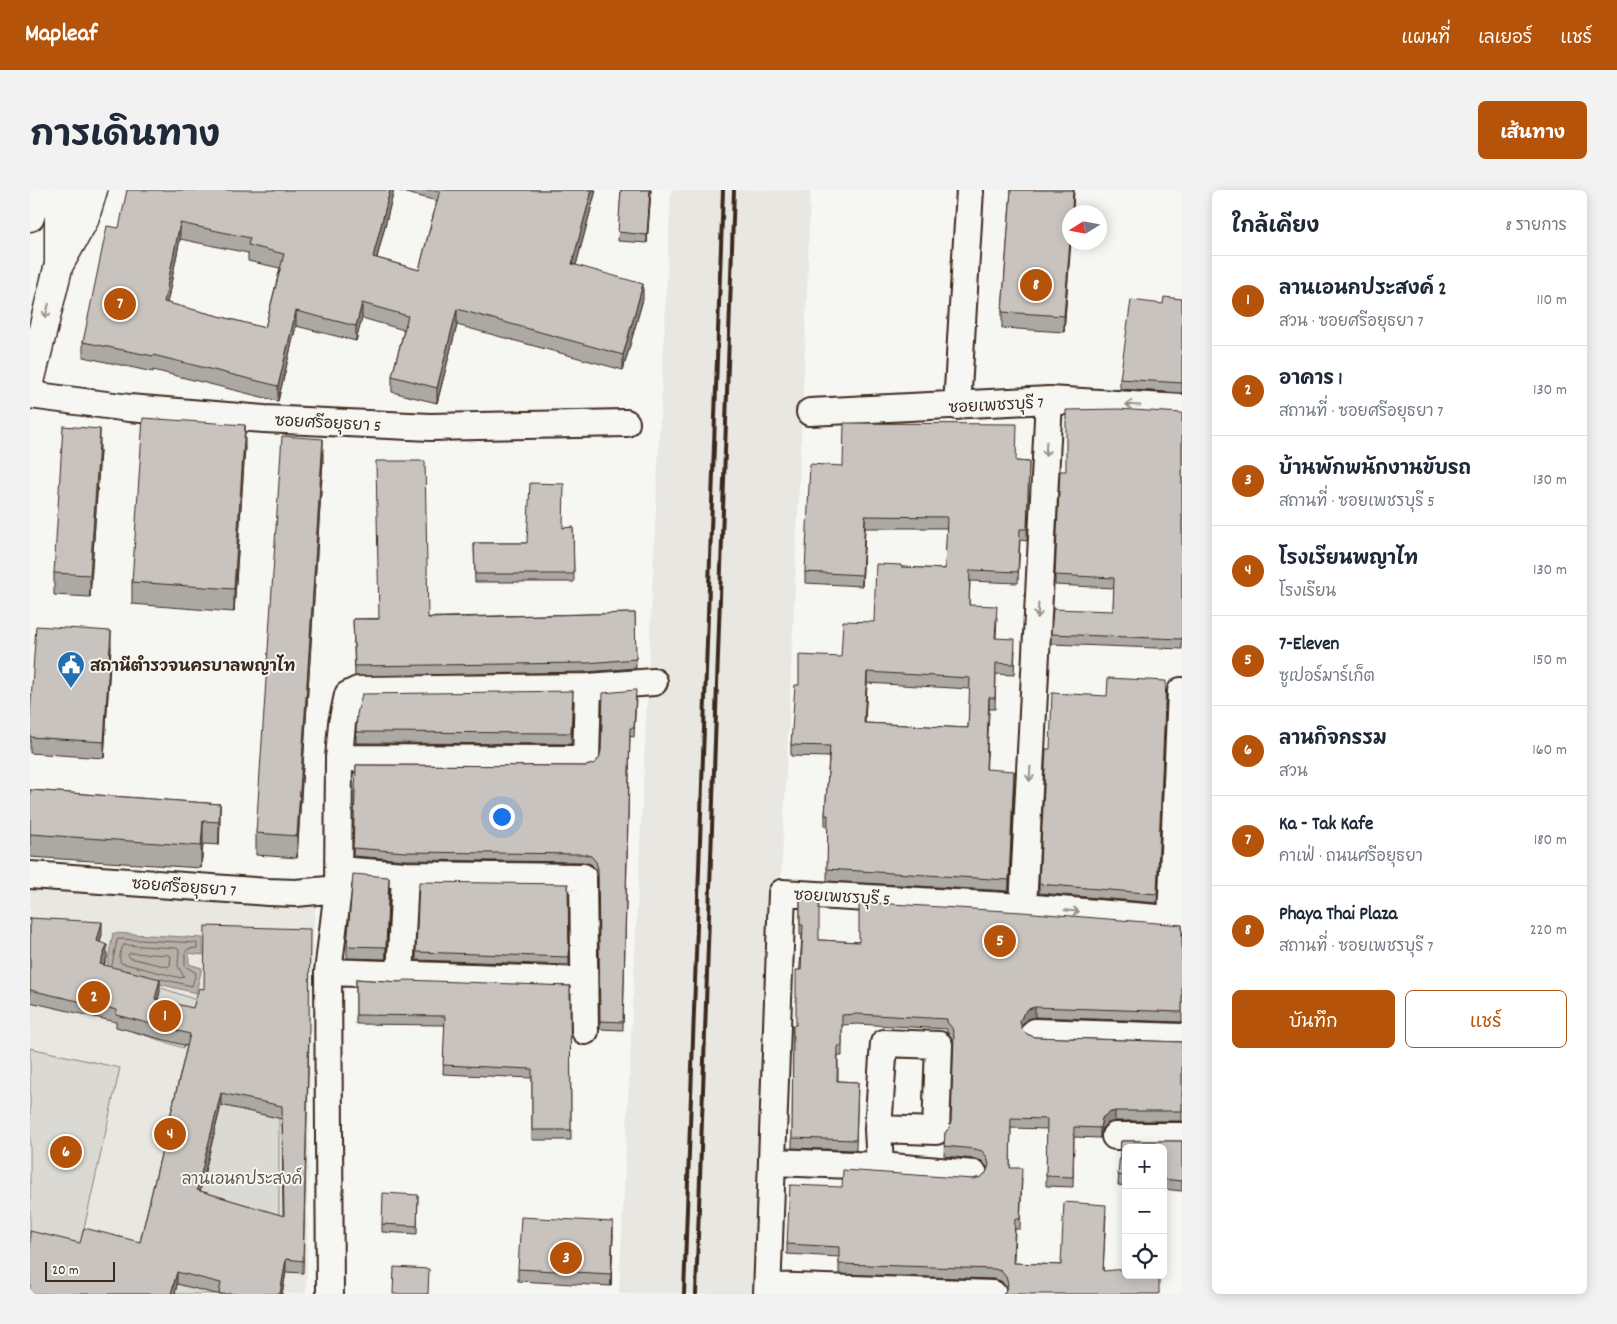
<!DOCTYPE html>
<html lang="th">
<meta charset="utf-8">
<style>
:root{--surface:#fff;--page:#f2f2f3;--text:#1f2937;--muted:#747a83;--line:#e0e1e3;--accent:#b45309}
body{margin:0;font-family:Dekko,"Playpen Sans Thai",sans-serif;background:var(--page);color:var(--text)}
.controls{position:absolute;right:15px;bottom:15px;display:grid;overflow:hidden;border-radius:8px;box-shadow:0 2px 12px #0003}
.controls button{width:45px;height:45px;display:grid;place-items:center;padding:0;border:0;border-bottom:1px solid var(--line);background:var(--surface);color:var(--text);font:25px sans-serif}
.compass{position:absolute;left:1032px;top:15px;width:45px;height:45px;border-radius:50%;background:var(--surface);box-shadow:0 2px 12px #0003;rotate:259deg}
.scale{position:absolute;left:15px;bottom:12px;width:70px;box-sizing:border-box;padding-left:5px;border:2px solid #3b2a1e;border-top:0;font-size:14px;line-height:18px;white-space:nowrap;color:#3b2a1e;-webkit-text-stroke:4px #f6f6f2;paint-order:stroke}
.you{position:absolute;left:471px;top:626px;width:18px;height:18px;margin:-12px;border:4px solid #fff;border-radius:50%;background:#1a73e8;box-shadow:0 0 0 8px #1a73e833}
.badge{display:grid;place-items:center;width:32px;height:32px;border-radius:50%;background:var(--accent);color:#fff;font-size:16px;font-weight:700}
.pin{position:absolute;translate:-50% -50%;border:2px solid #fff;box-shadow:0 1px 5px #0006}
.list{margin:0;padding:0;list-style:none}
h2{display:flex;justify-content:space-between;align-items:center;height:65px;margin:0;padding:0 20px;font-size:21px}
h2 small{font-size:16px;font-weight:400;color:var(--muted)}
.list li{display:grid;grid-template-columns:32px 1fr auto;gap:15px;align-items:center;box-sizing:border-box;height:90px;padding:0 20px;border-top:1px solid var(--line)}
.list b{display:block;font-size:19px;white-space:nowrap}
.list p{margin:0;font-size:16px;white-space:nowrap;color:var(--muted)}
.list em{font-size:16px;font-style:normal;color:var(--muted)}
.actions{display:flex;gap:10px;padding:15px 20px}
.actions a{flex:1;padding:11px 0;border:1px solid var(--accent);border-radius:8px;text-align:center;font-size:18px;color:var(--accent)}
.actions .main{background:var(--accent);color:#fff}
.icon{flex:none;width:28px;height:28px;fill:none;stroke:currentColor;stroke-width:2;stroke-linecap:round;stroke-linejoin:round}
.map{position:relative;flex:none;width:1152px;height:1104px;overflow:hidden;border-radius:8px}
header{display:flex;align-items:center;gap:30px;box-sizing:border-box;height:70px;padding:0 25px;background:var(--accent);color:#fff}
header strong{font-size:24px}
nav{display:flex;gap:28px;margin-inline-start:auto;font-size:18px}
.intro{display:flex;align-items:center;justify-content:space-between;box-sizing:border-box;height:120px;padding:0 30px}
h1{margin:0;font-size:35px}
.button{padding:12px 22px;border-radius:8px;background:var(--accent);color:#fff;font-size:18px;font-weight:700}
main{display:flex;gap:30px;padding:0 30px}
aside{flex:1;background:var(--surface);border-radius:8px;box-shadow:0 2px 12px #0003}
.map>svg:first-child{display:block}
.built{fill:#e8e7e2}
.green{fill:#dad9d3;stroke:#8a8278}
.water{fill:#b6b0a9;stroke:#857a71}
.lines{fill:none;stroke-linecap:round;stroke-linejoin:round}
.shore{stroke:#6c6056;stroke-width:1}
.street-casing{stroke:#3b2a1e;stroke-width:30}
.secondary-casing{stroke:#3b2a1e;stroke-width:31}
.street{stroke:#f6f6f2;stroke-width:26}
.secondary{stroke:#f6f6f2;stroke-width:28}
.rail{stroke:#3b2a1e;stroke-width:4}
.wall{fill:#aca8a3;stroke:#3b2a1e;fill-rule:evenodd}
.shaded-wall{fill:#8c8885;stroke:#3b2a1e}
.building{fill:#c8c3be;stroke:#3b2a1e;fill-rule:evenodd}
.oneway{stroke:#989088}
.labels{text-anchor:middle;stroke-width:4;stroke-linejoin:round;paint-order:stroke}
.street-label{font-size:16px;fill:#3b2a1e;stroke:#f6f6f2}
.poi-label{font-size:16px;font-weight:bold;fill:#3b2a1e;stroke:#f6f6f2;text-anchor:start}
.park-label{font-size:16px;fill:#63564b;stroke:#f6f6f2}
</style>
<header>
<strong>Mapleaf</strong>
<nav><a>แผนที่</a><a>เลเยอร์</a><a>แชร์</a></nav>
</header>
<div class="intro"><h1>การเดินทาง</h1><a class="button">เส้นทาง</a></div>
<main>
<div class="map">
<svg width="1152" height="1104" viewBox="0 0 1152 1104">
<rect width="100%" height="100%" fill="#f6f6f2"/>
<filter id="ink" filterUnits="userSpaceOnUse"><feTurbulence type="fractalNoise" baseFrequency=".02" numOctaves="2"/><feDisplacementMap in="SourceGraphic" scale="10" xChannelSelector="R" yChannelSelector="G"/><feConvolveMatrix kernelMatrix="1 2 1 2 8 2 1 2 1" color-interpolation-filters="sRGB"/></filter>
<g filter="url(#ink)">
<!-- built -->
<path class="built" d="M641,0H780L777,105L762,462L731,1104H589Z
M0,694L286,712L283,749L276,1104H0Z"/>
<!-- green -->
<path class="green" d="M118,793L169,811L153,858L102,841Z
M0,858L90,878L50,1056L0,1045Z
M191,915L249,928V1037L167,1013Z
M146,1085L215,1104H141Z"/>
<!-- water -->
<path class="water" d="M83,743L173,748V765L159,763V774L172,778L166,803L76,781Z"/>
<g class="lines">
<!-- shore -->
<path class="shore" d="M94,755L147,758L149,760L148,776L154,787L151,788L91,773C88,769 91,758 94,755Z
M101,763L139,765L141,767L140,775L138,777L100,768L98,765Z
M82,775L87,750L89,749L167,753V758L158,759L155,763V776L166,783L162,796L131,789"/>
<defs>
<path id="street" d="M0,205L99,218L234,229L400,237L596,233
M927,216L940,0
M780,222L1019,210L1152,218
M309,568L556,569L558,497
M308,680L375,685L553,687L555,841
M0,685L238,702L266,703L308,699
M993,717L1019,210
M1141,729L1151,501
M298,782L554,791
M370,786L375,685
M1005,842L1152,847
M1085,946H1152
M742,972L850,976L848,939L854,853L909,855L906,941L848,939
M850,976L944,984
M738,1096L963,1104
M300,1104L298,782L308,699L309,568L312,533L318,505L328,500L558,497L624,492
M737,1104L752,703L993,717L1152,730"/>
<path id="secondary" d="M0,27L8,0
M30,73L54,30L63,0
M0,192L29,74V24L36,0"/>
</defs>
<!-- street casing -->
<use href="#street" class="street-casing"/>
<!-- secondary casing -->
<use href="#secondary" class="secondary-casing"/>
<!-- street -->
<use href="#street" class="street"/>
<!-- secondary -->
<use href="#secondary" class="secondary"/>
<!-- rail -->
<path class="rail" d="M654,1104L693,0
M666,1104L704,0"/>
</g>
<!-- wall -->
<path class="wall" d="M364,0L347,68L389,80L407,11L365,0H566L546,75L613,109L593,180L427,135L407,213L362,202V186L374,140L332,128L326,151L266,136L248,211L123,180V182L53,167V152L89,38ZM150,49L218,63V71L250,78L235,138L137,113Z
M591,0H621L617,53L588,51Z
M981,0H1044L1034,142L972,138V122Z
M1152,109V203L1090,199V189L1133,114Z
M1152,223V459L1021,454V444L1083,421L1084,398L1025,395V385L1036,281Z
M215,257L204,422L102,414V392Z
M70,261L60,407L24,405V383Z
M293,271L267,668L226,665V643Z
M986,271L999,272L997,351L990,350L988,393L940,391L939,415L967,427L966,448L985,460L984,485L966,484L965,519H959L956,579L984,592L979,701L797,691L798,637L795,636V625L799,567L761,566V555L769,495L811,467L844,432L871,377L915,379L917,338H835L832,396L775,393V382L813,276ZM837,493L940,499L938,538L835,533Z
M543,337L544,392H445L444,353H497L533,338Z
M605,423L606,478L557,482L325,486L323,429Z
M81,457L74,568L0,563V525Z
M1136,500L1127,713L1009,703V694L1020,559L1077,506Z
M543,501L541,554L326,553V542Z
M606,508L604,547L600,546L593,840L570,839L568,687L566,680L561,674L553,672L376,670L323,666L326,575L556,576L563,574L569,569Z
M0,600L190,614L189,655L173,654L171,678L0,667Z
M538,694L539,775L386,770V762Z
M359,699L356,769L317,768V756Z
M770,709L789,750L829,752L1152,735V832L1005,827L998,829L993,834L991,838L997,844L1004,847L1152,852V931H1085L1078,933L1072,938L1070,948L1044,947L1043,997L1016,996L1017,939L981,938L980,978L992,988L990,1039H985L984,1073L1031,1075L1076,1025L1073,1081L975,1102L977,1099L976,1097L971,1091L964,1089L809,1084V1067L757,1064V1054L812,997L943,989L951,987L956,983L958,978L952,971L945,969L914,966L915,943L919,938L921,932L924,854L922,848L917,842V839L827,834L812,835V866H808V891L828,892L826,960L762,958L763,835H766L772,745H770Z
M0,728L72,744L70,752L77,767L74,775L130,801L128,810L279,846L273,1083L256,1082L252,1104H186L147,1094L145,1104H0L50,1053L110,1052L157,856L86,837V832L0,812ZM191,915L252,929L253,1026L170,1001Z
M326,789L370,792L540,796L541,950H502V888L413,884L415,835L326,834Z
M1091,951H1152V1001L1133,999V958H1096V996L1088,995Z
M388,1005L387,1044L352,1042V1034Z
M583,1044L581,1096L488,1091V1079Z"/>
<!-- shaded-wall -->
<path class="shaded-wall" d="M360,0H364L343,83V67Z
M562,0H566L542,90V74Z
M620,0H621L617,53V45Z
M1043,0H1044L1043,22H1042Z
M150,33V49L134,128V112Z
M1040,52H1041L1034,142V126Z
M613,94V109L593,180V165Z
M332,113V128L326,151V136Z
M427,119V135L407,213V198Z
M266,121V136L248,211V196Z
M215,235V257L204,422V399Z
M70,239V261L60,407V385Z
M293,249V271L267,668V646Z
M835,326V338L832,396V385Z
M81,441V457L74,568V552Z
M837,482V493L834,544V533Z
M959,507V519L956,591V579Z
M984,581V592L979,701V690Z
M190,614V636L189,655V632Z
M173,631V654L171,678V656Z
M359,687V699L356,769V757Z
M72,732V744L67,763V751Z
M77,755V767L70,786V774Z
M130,789V801L125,821V809Z
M1005,817V827L998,829L993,834L990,842V832L993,824L998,819Z
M191,903V915L167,1013V1000Z
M1085,921V931L1078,933L1072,938L1070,948V938L1072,928L1078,923Z
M583,1032V1044L581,1096V1084Z
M256,1069V1082L252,1104H250Z
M147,1082V1094L145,1104H141Z"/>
<!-- building -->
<path class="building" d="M97,0H360L343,67L389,80L410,0H562L542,74L613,94L593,165L427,119L407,198L362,186L378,126L332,113L326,136L266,121L248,196L123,165V166L53,152L77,36L89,38ZM150,33L220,48L218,55L254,64L235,138L134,112Z
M591,0H620L617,45L588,42Z
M981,0H1043L1042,22H1040V51L1034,126L972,122Z
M1134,107L1152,109V193L1090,189L1101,110L1133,114Z
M1087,219L1152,223V449L1021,444L1023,419L1083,421L1084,388L1025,385L1030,281H1036V220Z
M113,228L215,235L204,399L102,392Z
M814,233L987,234L986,271L999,272L997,339H990L988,382L940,380L939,415L967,416L965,448L985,449L984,474L966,473L965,508L959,507L956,579L984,581L979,690L797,679L798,625H795L800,556L761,555L765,495H769V465L811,467L813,431L844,432L846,374L871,375V377L915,379L917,327L835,326L832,385L775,382L780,274L813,276ZM837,482L940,488L938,538L834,533Z
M33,236L70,239L60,385L24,383Z
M252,246L293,249L267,646L226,643Z
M346,271H395L398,428L605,423L606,469L557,473L325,476L323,429H349Z
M500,293L534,294L533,338L543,337L544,384H445L444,353H497Z
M6,436L81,441L74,552L0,547V525Z
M1078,488L1136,491L1127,704L1009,694L1016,559H1020L1022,503L1077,506Z
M606,500L604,538H600L593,832L570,831L568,679L566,672L561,666L553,664L376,662L323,658L326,575L556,576L563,574L569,569L571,561L573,503Z
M543,501L541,543L326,542L327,524L332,504Z
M0,600L190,614L189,632L173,631L171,656L0,644Z
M323,684L359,687L356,757L317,756Z
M389,692L538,694L539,767L386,762Z
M770,709L789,710V750L829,752V712L992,722L1152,735V822L1005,817L998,819L993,824L990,832L992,839L997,844L1004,847L1152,852V921H1085L1078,923L1072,928L1070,938L1044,937L1043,987L1016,986L1017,929L981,928L980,978H992L990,1029H985L983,1073L1031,1075L1034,1012L1076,1015L1073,1081L1096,1079V1085H1129V1104H973L975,1102L978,1094L976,1087L971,1081L964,1079L809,1074V1057L757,1054L760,995L812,997L813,980L943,989L951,987L956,983L959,975L957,967L952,961L945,959L914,956L915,943L919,938L921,932L924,846L922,838L917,832V829L827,824L812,825V856H808L807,891L828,892L826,950L762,948L763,835H766V780H771L773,735H770Z
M0,728L72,732L67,751L77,755L70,774L130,789L125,809L163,818L169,798L174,799L175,736L280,739L279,834L273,1071L256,1069L250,1104H189L191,1093L147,1082L141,1104H0V1041L50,1053L54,1038L110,1052L160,844L86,825L87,820L0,800ZM191,903L252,916L254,1026L167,1000Z
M326,789L370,792L375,790L540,796L541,940H502V879L413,875L415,826L326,825Z
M1091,951H1152V991L1133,989V958H1096V986L1088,985Z
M353,1003L388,1005L387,1036L352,1034Z
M491,1027L583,1032L581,1084L488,1079Z
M364,1077L399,1079L398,1104H363Z"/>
<!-- one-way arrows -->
<defs><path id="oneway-shaft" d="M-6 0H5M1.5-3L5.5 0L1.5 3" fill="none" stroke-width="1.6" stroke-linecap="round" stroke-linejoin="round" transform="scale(1.25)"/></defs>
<g class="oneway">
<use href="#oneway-shaft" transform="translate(17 121) rotate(104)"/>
<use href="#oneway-shaft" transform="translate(1103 215) rotate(-177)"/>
<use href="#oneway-shaft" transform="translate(1016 259) rotate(93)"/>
<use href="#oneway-shaft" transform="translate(1008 421) rotate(93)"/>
<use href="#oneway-shaft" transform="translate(1000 584) rotate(93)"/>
<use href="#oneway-shaft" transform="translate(1042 721) rotate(5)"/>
</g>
</g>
<!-- icons -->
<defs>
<symbol id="civic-pin" viewBox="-11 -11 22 30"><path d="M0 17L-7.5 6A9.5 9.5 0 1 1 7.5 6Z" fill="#1f6fb2" stroke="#f6f6f2"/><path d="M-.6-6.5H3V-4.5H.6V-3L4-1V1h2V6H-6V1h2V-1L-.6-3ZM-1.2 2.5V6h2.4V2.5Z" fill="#fff"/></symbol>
</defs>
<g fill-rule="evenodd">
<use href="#civic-pin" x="25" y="459" width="32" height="43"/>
</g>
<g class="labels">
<!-- street labels -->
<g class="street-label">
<text transform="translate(966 214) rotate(-3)" y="6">ซอยเพชรบุรี 7</text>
<text transform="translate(298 232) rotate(3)" y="6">ซอยศรีอยุธยา 5</text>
<text transform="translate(154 696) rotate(4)" y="6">ซอยศรีอยุธยา 7</text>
<text transform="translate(812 706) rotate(3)" y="6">ซอยเพชรบุรี 5</text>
</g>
<!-- poi labels -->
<g class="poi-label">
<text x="60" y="481">สถานีตำรวจนครบาลพญาไท</text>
</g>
<!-- park labels -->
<g class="park-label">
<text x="212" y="994">ลานเอนกประสงค์</text>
</g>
</g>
</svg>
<div class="controls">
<button>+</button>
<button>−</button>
<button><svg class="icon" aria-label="locate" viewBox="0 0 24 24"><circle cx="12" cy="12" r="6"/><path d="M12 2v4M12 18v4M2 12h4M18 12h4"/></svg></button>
</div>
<svg class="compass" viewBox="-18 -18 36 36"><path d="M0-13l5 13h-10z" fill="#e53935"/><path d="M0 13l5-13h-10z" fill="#747a83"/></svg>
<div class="scale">20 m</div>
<div class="you"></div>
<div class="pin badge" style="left:135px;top:826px">1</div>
<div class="pin badge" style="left:64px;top:807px">2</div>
<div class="pin badge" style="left:536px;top:1068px">3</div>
<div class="pin badge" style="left:140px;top:944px">4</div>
<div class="pin badge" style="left:970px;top:751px">5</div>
<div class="pin badge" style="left:36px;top:962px">6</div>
<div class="pin badge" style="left:90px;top:114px">7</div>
<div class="pin badge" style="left:1006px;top:95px">8</div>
</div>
<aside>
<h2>ใกล้เคียง<small>8 รายการ</small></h2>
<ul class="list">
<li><span class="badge">1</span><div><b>ลานเอนกประสงค์ 2</b><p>สวน · ซอยศรีอยุธยา 7</p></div><em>110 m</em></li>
<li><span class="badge">2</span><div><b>อาคาร 1</b><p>สถานที่ · ซอยศรีอยุธยา 7</p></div><em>130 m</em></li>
<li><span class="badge">3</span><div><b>บ้านพักพนักงานขับรถ</b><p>สถานที่ · ซอยเพชรบุรี 5</p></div><em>130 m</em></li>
<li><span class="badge">4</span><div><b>โรงเรียนพญาไท</b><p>โรงเรียน</p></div><em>130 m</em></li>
<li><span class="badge">5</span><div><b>7-Eleven</b><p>ซูเปอร์มาร์เก็ต</p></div><em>150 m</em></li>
<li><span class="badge">6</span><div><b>ลานกิจกรรม</b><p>สวน</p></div><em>160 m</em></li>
<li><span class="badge">7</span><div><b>Ka - Tak Kafe</b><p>คาเฟ่ · ถนนศรีอยุธยา</p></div><em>180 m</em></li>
<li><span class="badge">8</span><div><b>Phaya Thai Plaza</b><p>สถานที่ · ซอยเพชรบุรี 7</p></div><em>220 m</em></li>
</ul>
<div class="actions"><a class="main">บันทึก</a><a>แชร์</a></div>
</aside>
</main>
